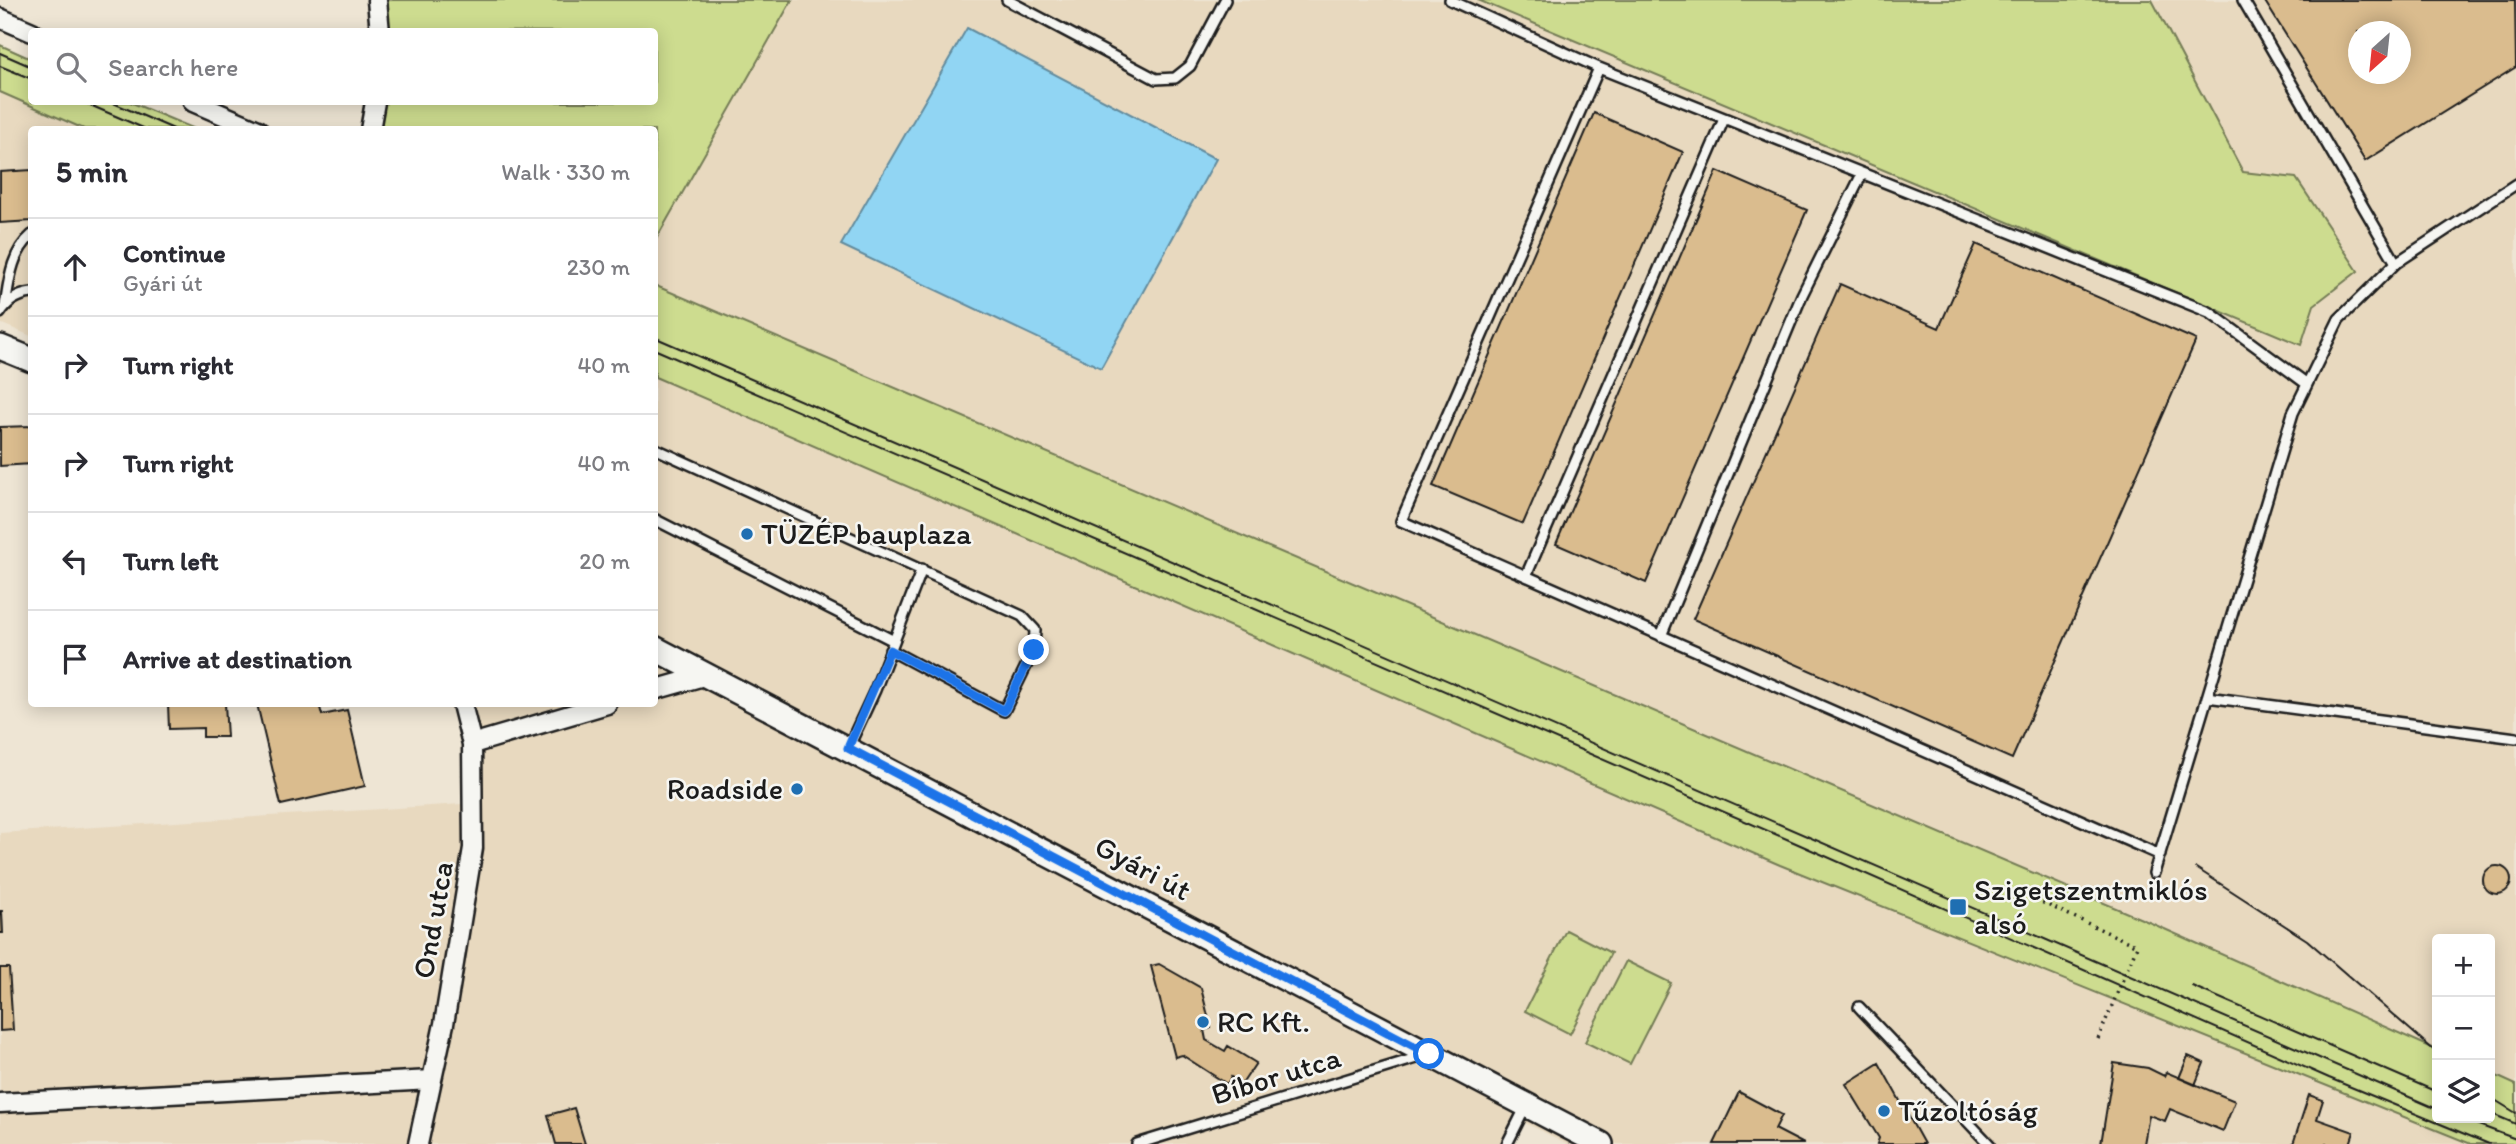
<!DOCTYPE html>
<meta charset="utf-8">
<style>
:root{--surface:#fff;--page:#f2f2f3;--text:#2b2b33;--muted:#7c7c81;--line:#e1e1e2}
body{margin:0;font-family:Itim,sans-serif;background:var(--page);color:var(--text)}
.controls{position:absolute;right:21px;bottom:21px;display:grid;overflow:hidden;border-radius:7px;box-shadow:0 4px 18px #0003}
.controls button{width:63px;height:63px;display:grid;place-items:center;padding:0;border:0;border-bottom:2px solid var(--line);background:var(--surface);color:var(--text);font:35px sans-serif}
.compass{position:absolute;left:2348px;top:21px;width:63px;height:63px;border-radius:50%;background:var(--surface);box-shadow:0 4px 18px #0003;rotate:207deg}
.stop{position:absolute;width:21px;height:21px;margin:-16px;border:5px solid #1a73e8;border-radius:50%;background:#fff}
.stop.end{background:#1a73e8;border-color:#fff;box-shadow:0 2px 7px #0008}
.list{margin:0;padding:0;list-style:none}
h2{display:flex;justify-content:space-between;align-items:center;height:91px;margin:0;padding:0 28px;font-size:30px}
h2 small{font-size:23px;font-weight:400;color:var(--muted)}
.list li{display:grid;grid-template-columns:46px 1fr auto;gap:21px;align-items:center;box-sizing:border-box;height:98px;padding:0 28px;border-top:2px solid var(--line)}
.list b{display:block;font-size:26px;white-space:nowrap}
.list p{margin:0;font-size:23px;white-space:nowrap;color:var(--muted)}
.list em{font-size:23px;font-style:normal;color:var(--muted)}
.icon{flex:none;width:38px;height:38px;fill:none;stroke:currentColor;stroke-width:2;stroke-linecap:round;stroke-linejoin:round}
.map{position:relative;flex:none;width:2516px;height:1144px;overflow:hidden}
.search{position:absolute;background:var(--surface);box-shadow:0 4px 18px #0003;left:28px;top:28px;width:630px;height:77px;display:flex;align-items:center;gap:18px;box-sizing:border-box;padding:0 24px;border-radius:7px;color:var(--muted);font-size:26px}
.panel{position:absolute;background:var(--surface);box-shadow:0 4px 18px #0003;left:28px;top:126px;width:630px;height:581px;border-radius:7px}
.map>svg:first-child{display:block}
.built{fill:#e8d9bf;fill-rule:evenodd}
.green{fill:#cddc8f;stroke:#747c56;stroke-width:2}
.water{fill:#91d5f3;stroke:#628b9d;stroke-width:2}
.building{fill:#dabc8e;stroke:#1c1c1c;stroke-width:2;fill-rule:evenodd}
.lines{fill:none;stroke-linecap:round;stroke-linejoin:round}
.service-casing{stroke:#1c1c1c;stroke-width:14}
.minor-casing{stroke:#1c1c1c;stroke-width:23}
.tertiary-casing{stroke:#1c1c1c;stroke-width:28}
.path{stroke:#1c1c1c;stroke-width:3.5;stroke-dasharray:2 5;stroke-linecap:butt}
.service{stroke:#f6f6f2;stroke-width:9}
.minor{stroke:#f6f6f2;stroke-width:18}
.tertiary{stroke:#f6f6f2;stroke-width:23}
.tram{stroke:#1c1c1c;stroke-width:2}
.route{stroke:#1a73e8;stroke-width:9}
.poi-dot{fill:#1f6fb2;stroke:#f6f6f2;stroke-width:2.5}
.labels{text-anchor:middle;stroke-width:5;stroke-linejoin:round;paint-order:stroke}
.poi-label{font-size:30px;fill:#1c1c1c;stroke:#f6f6f2;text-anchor:start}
.street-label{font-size:30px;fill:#1c1c1c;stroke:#f6f6f2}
</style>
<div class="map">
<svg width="2516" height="1144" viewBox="0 0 2516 1144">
<rect width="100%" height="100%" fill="#eee5d4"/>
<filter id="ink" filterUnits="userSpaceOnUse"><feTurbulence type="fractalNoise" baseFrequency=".0143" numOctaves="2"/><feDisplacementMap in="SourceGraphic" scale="14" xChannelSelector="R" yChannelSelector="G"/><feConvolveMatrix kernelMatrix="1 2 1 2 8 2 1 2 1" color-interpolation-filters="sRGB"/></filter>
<g filter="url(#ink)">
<!-- built -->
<path class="built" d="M792,0H1478L2301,345L2314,305L2358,271L2296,178L2243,172L2152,0H2516V1085L2490,1073V939H2437V1050L2151,923L655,285V241ZM2358,32H2400V74H2358Z
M0,92L84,129L32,130L31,336L0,323Z
M655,377L1780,865L2471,1144H1568L1525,1123L1514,1144H0V833L462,804L463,753L451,704H654Z"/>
<!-- green -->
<path class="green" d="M383,0H792L655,241L654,130H373L377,102H654V32L385,31Z
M1478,0H2152L2243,172L2296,178L2358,271L2314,305L2301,345Z
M0,45L31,59L32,102H130L195,129H84L0,92Z
M654,285L2151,923L2437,1050V1118H2490V1073L2516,1085V1144H2471L1780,865L655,377Z
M1566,930L1611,953L1570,1034L1525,1011Z
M1626,961L1671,983L1630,1064L1585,1042Z"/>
<!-- water -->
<path class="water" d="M967,28L1216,159L1101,368L841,245Z"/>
<!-- building -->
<path class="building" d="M2264,0H2515L2516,67L2365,161ZM2358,32H2400V74H2358Z
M1594,113L1683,152L1523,524L1433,486Z
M32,170V221L0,223V172Z
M1717,171L1807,210L1646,583L1556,544Z
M1976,244L2196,340L2012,759L1693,619L1840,284L1939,328Z
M32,426V464L0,466V427Z
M168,704H225L227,737H203V728L169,729Z
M257,704H319L322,715L347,710L365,786L281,805Z
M2483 880a14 14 0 1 1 28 0a14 14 0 1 1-28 0Z
M0,911H2L3,933H0Z
M1159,964L1201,988L1211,1028L1204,1030L1206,1040L1225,1051L1228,1046L1256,1063L1242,1084L1231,1077L1227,1084L1182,1055L1175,1057L1151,966Z
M0,968H9L13,1030L0,1031Z
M2188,1056L2204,1063L2195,1085L2179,1078Z
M1879,1063L1924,1144H1877L1879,1138L1846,1084Z
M2114,1063L2148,1068L2164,1076L2166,1072L2235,1101L2223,1131L2170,1109L2165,1121L2149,1115L2144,1144H2101Z
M1739,1092L1782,1115L1775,1129L1804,1144H1714Z
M2309,1095L2323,1100L2317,1119L2354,1132L2350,1144H2293Z
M574,1108L585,1144H556L548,1115Z"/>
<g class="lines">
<defs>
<path id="service" d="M1007,0L1156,79L1175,78L1190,66L1225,0
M1450,0L1599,68
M2243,0L2396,263
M5,306C9,281 11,253 32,235
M0,313C8,301 17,295 32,293
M654,448L1022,616L1035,630L1034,650L1004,711L890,650
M654,519L894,641
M1526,576L1724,119
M1661,636L1802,295L1862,174
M2207,697L2516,738
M848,748L875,690L922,569
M2160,855L1401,521L1599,68L2209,312L2307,384
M2154,873L2293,413L2339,319L2396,263L2516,184
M1859,1007L1989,1144
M1137,1144L1423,1056
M1507,1144L1526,1106"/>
<path id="minor" d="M377,0L380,32
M0,18L32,32
M193,102L258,130
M370,130L375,102
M654,690L707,675
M472,744L607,704
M0,1103L431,1080
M418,1144L444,1024L473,848L472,744L462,704"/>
<path id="tertiary" d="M0,347L32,360
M654,648L1601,1144"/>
</defs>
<!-- service casing -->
<use href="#service" class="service-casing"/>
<!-- minor casing -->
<use href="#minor" class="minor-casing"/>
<!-- tertiary casing -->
<use href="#tertiary" class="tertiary-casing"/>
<!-- path -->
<path class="path" d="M2017,891L2137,946L2098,1039"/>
<!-- service -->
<use href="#service" class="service"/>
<!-- minor -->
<use href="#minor" class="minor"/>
<!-- tertiary -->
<use href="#tertiary" class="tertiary"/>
<!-- tram -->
<path class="tram" d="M0,53L32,67
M0,66L32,79
M83,102L148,130
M111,102L176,130
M654,337L2437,1109
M654,349L1789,840L2329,1078L2489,1144
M2196,868L2307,940L2437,1053
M2192,986L2437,1092
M2490,1097L2516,1113
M2490,1113L2516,1124
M2460,1118L2516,1139"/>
</g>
</g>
<g class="lines" filter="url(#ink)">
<!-- route -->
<path class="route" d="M1034,650L1004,711L890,650L848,748L1429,1054"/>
</g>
<!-- markers -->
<g class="poi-dot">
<circle cx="747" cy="534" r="7"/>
<circle cx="797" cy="789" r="7"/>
<rect x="1949" y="898" width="18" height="18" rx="3.5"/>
<circle cx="1203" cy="1022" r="7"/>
<circle cx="1884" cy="1111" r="7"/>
</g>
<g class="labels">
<!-- poi labels -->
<g class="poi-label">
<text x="761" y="544">TÜZÉP bauplaza</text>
<text x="783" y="799" text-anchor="end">Roadside</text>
<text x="1974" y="900">Szigetszentmiklós<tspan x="1974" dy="34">alsó</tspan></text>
<text x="1217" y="1032">RC Kft.</text>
<text x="1898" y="1121">Tűzoltóság</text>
</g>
<!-- street labels -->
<g class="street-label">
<text transform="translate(1143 868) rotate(28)" y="10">Gyári út</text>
<text transform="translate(433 920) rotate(-80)" y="10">Ond utca</text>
<text transform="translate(1276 1076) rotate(-17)" y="10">Bíbor utca</text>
</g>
</g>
</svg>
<div class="controls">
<button>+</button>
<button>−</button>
<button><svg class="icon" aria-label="layers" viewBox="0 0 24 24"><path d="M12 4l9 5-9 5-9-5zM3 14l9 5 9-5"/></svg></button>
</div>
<svg class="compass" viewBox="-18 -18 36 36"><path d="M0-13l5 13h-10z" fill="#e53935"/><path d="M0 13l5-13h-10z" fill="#7c7c81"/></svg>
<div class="stop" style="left:1429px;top:1054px"></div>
<div class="stop end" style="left:1034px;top:650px"></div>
<div class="search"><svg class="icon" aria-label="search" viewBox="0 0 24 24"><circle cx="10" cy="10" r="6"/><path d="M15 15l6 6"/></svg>Search here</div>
<section class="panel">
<h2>5 min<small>Walk · 330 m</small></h2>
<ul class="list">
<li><svg class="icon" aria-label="ahead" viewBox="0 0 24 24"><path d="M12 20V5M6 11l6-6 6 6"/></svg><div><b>Continue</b><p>Gyári út</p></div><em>230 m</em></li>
<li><svg class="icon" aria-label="right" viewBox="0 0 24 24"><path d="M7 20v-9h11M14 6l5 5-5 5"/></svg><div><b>Turn right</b></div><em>40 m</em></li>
<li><svg class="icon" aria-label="right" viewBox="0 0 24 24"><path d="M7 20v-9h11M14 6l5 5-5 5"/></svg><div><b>Turn right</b></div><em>40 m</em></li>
<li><svg class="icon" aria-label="left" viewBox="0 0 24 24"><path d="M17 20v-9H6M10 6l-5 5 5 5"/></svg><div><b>Turn left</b></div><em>20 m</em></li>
<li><svg class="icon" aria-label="arrive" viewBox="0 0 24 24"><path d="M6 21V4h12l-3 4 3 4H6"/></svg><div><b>Arrive at destination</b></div></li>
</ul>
</section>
</div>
